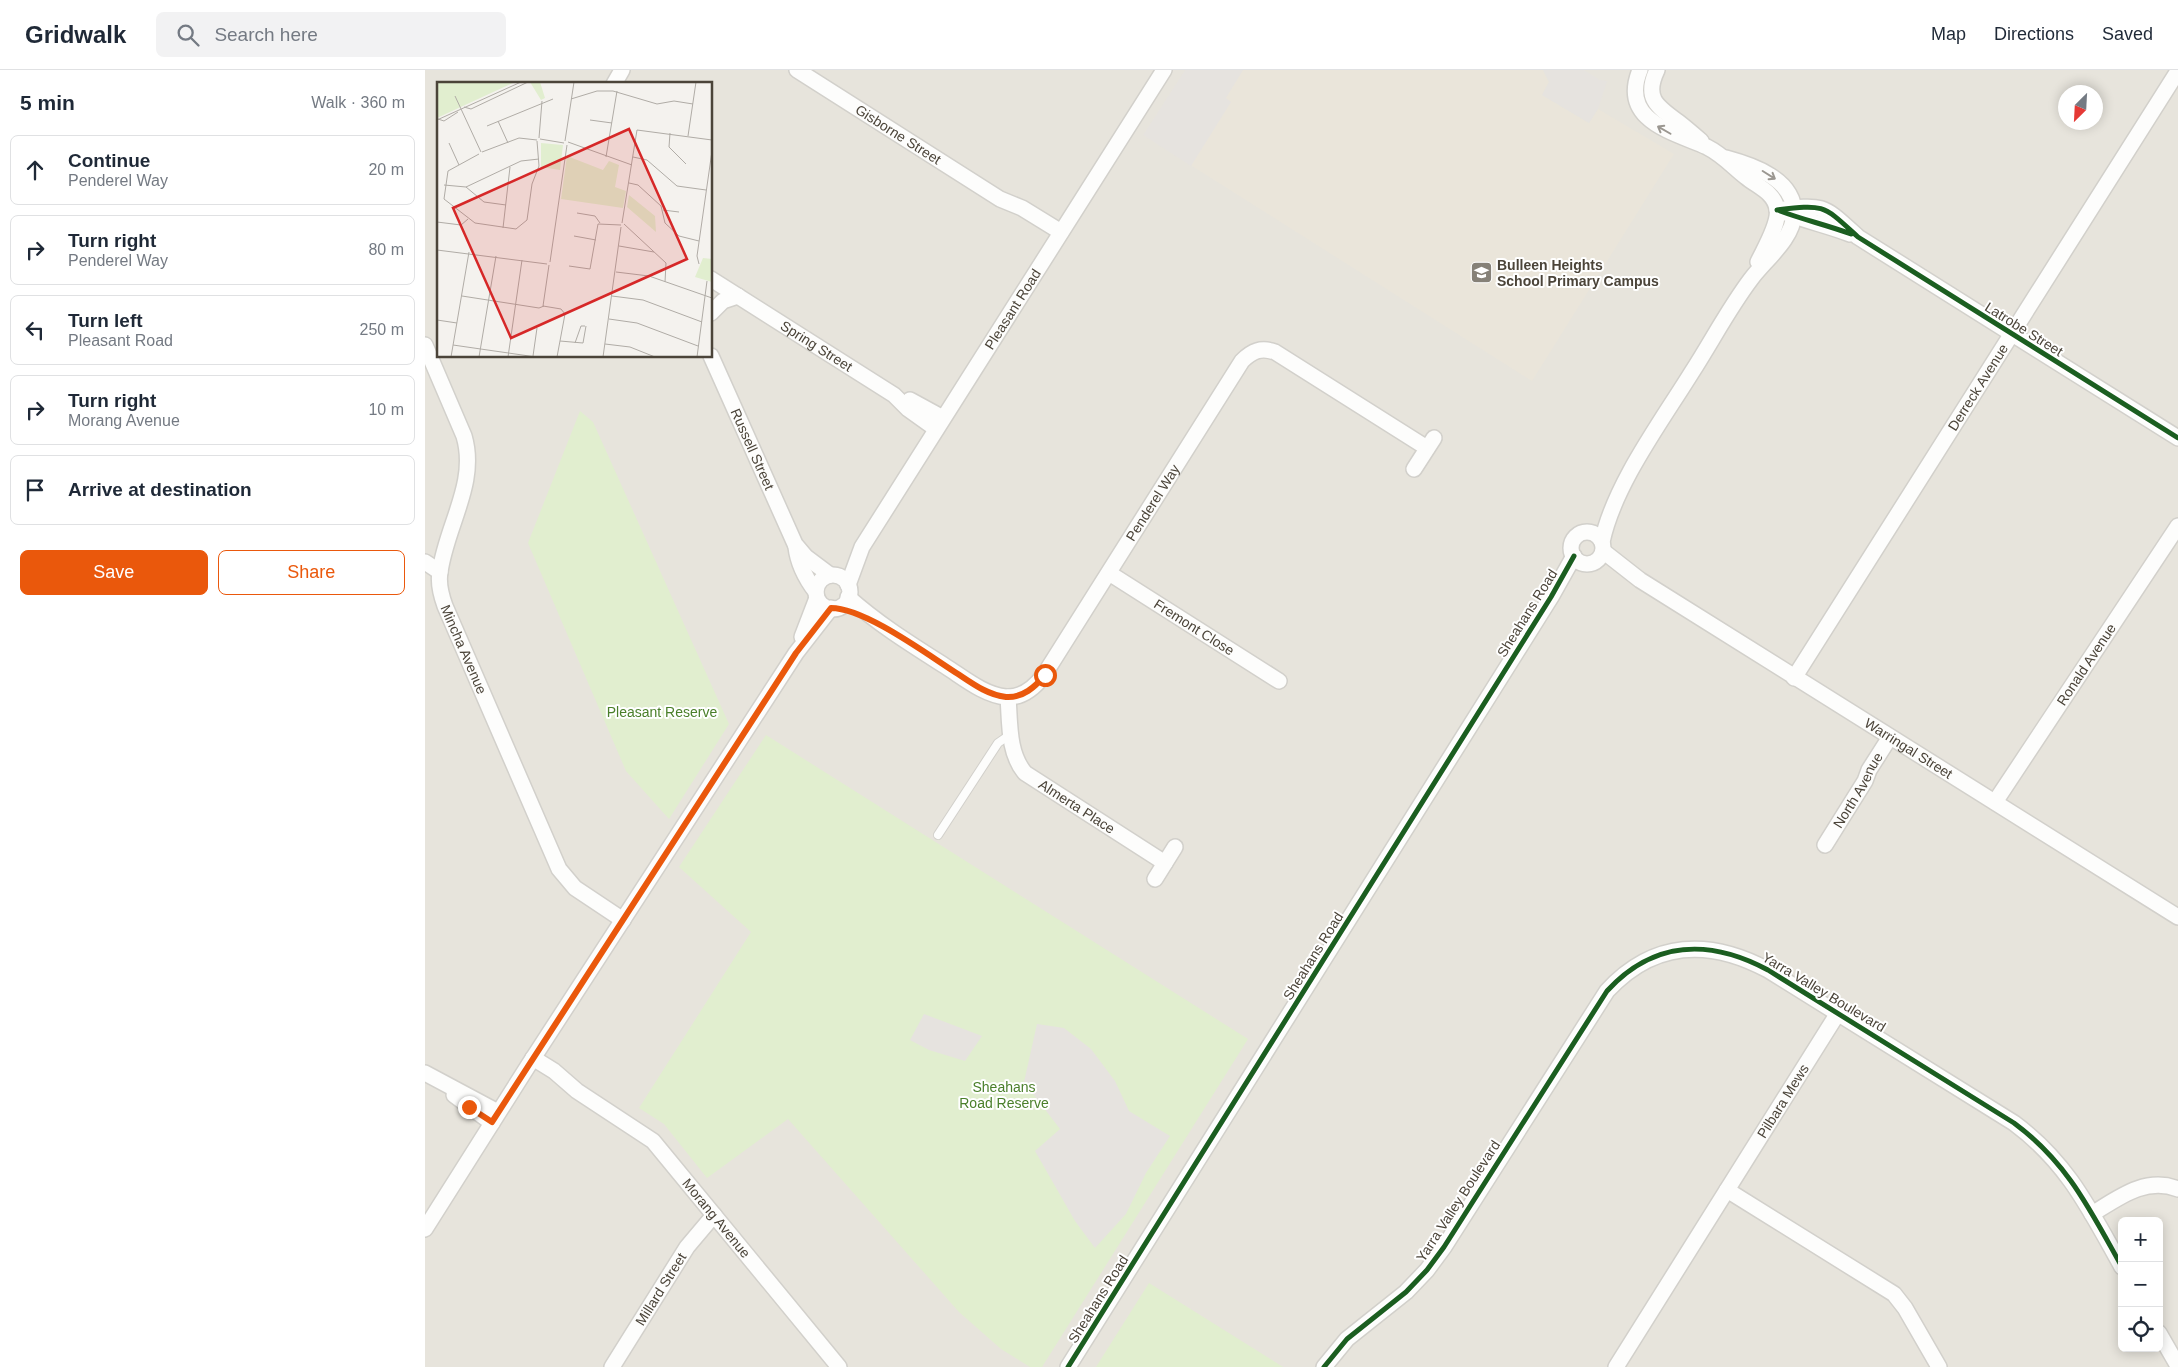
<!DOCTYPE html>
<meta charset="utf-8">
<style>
:root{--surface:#fff;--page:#f2f2f3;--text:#1f2937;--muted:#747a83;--line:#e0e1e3;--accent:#ea580c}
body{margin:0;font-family:Helvetica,sans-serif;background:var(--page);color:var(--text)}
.controls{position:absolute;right:15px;bottom:15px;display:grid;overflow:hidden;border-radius:8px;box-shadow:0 2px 12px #0003}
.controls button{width:45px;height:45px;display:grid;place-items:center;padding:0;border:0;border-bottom:1px solid var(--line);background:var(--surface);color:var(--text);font:25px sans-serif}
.compass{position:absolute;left:1633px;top:15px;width:45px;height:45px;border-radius:50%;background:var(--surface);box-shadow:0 2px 12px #0003;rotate:204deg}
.stop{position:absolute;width:15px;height:15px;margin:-11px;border:4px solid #ea580c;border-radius:50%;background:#fff}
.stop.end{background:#ea580c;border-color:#fff;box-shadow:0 1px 5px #0008}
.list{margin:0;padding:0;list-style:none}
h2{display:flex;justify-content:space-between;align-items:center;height:65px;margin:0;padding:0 20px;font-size:21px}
h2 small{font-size:16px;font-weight:400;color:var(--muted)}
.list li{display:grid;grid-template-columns:32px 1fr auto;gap:15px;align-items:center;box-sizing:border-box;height:70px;margin:0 10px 10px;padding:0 10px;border:1px solid var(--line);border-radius:8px}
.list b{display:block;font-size:19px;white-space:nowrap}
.list p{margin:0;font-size:16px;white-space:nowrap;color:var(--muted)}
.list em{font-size:16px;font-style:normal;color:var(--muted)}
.actions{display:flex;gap:10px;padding:15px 20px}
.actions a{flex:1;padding:11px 0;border:1px solid var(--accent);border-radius:8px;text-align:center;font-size:18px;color:var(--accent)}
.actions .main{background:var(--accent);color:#fff}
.icon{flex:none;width:28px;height:28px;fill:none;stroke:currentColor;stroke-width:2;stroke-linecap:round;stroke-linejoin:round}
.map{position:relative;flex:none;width:1753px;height:1297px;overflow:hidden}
header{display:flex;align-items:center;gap:30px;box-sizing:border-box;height:70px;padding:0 25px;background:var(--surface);border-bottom:1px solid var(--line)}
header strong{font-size:24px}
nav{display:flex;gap:28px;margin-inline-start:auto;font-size:18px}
.search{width:350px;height:45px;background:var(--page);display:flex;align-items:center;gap:12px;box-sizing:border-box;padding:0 18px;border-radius:8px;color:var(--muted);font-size:19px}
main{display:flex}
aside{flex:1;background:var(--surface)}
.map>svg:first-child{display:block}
.residential{fill:#e7e4dc;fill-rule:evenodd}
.education{fill:#eae5da}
.green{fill:#e1eecf}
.parking{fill:#e6e3df}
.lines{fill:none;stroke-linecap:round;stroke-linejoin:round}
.lane-casing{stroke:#d2d0cb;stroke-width:10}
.street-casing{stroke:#d2d0cb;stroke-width:18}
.lane{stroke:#fdfdfc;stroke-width:8}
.street{stroke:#fdfdfc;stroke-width:15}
.cycleway-casing{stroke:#fff;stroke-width:8}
.cycleway{stroke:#1b5e20;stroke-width:5}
.oneway{stroke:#9b9791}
.route{stroke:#ea580c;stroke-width:6}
.labels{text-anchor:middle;stroke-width:4;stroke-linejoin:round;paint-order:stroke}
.street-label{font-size:14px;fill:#4b4439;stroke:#fff}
.poi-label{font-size:14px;font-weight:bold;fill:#4b4439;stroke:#fff;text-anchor:start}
.park-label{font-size:14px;fill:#4a7f2a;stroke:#fff}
.inset-road{fill:none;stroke:#b0aca6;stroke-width:1}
.view{fill:#d62828;fill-opacity:0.15;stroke:#d62828;stroke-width:2.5}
.inset-edge{fill:none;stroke:#4b4439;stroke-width:2.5}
</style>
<header>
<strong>Gridwalk</strong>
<div class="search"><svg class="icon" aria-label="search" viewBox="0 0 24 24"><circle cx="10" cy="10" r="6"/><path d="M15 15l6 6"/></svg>Search here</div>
<nav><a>Map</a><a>Directions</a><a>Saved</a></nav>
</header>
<main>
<aside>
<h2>5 min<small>Walk · 360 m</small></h2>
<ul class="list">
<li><svg class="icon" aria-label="ahead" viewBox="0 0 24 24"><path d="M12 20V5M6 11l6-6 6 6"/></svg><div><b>Continue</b><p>Penderel Way</p></div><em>20 m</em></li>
<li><svg class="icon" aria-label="right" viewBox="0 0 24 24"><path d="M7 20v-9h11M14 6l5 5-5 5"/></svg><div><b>Turn right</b><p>Penderel Way</p></div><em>80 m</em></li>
<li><svg class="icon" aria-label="left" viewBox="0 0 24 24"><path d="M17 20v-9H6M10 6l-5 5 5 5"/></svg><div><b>Turn left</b><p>Pleasant Road</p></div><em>250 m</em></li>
<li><svg class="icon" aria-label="right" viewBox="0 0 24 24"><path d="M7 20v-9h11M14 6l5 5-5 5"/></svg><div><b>Turn right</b><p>Morang Avenue</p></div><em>10 m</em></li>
<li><svg class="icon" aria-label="arrive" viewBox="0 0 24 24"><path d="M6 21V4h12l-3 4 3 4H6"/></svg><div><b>Arrive at destination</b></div></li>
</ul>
<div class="actions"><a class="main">Save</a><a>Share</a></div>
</aside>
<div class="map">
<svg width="1753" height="1297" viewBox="0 0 1753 1297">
<rect width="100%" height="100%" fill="#f4f2ee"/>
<!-- residential -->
<path class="residential" d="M0,0H1753V1297H0ZM14,14H286V286H14ZM1640,22H1670V52H1640ZM1697,1151H1734V1278H1697Z"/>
<!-- education -->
<path class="education" d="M760,0H1118L1124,12L1117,25L1164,53L1173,39L1249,84L1107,311L718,65Z"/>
<!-- green -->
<path class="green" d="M155,341L168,352L304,654L244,749L201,701L103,473Z
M341,665L823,969L617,1297H605L576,1279L534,1242L363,1049L282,1108L239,1054L214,1038L326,862L254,797Z
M724,1213L858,1297H671Z"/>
<!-- parking -->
<path class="parking" d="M760,0H818L801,28L806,32L766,96L718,65Z
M1118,0H1159L1175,10L1182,11L1173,39L1164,53L1117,25L1124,12Z
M499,944L557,966L540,991L504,980L485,970Z
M612,954L639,958L666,979L690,1011L704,1041L745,1066L721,1103L701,1144L670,1178L650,1151L610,1081L635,1059L599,1012Z"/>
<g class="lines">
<defs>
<path id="lane" d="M513,765L573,673L586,664"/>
<g id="street">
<path id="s1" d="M372,0L575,129L597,138L636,162"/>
<path d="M1215,0C1194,51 1249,62 1282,77C1298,85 1308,97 1321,107C1333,117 1349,122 1352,139C1355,153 1339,179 1333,192"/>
<path d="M1232,0C1219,27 1231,36 1252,51C1260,57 1268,64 1276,71"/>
<path d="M189,14L197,0"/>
<path d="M1352,140C1400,134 1398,135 1433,167L1753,368"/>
<path d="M1361,143C1382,151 1404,156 1425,164"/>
<path id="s2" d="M286,209L469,325L483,339L511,359"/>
<path d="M286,243L298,231L313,226"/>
<path id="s3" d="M0,275L39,366C53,413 21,456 15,502C13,513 16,525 20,536L134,799L150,818L198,850"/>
<path id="s4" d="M286,286L370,474L381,487L405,505"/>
<path d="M485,330L518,348"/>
<path d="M989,399L1009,368"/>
<circle cx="1162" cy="478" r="16"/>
<path d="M1177,472C1189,415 1236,352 1267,302C1287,271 1304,238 1326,209C1340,190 1368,169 1369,144C1370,109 1327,95 1301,88"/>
<path d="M371,477C373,494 381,509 391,522"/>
<path id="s5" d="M1178,481L1215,510L1753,847"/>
<path d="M0,492L15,502"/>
<path id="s6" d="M684,503L854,611"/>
<circle cx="408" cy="522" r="17"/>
<path id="s7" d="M423,515L437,477L739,0"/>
<path id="s8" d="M423,527C453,554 487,575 520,596C539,608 559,625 581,627C598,628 610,617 619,605L817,291C827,281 836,277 850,282L1002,378"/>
<path d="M377,567L392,528"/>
<path id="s9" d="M1369,608L1753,1"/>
<path id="s10" d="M583,627C585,653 583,683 600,703L740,793"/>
<path id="s11" d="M1570,732L1753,456"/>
<path id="s12" d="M1400,775L1440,711L1444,700L1465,667"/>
<path d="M730,809L750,777"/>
<path id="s13" d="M108,988L129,1001L152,1021L228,1071L414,1297"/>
<path d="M0,1003L73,1042"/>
<path d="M29,1025L67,1053"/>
<path d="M1302,1120L1469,1224L1480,1238L1514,1297"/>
<path d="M1667,1144C1693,1128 1721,1106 1753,1119"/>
<path d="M0,1159L103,996L371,583L406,538"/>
<path d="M1734,1263L1753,1296"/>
<path id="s14" d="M187,1297L262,1177L289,1145"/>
<path d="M643,1297L1126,527L1149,486"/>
<path d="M899,1297L922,1269L981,1222L1002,1200L1019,1177L1182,921C1229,870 1285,869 1343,900L1589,1053C1643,1093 1665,1140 1697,1197"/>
<path id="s15" d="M1191,1297L1413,943"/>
</g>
</defs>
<!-- lane casing -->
<use href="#lane" class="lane-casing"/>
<!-- street casing -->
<use href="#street" class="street-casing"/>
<!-- lane -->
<use href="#lane" class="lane"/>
<!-- street -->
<use href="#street" class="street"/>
<defs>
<path id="cycleway" d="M1352,140C1400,134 1398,135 1433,167L1753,368
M1355,141C1379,150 1402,155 1426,164
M643,1297L1126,527L1149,486
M899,1297L922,1269L981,1222L1002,1200L1019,1177L1182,921C1229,870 1285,869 1343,900L1589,1053C1643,1093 1665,1140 1697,1197"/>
</defs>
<!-- cycleway casing -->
<use href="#cycleway" class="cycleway-casing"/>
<!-- cycleway -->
<use href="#cycleway" class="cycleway"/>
</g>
<!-- one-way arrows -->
<defs><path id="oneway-shaft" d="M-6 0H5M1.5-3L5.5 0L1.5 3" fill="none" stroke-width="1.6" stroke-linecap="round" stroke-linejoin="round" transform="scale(1.25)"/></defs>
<g class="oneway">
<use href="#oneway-shaft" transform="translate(1239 60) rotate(-150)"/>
<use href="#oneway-shaft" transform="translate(1344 105) rotate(32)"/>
</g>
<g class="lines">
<!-- route -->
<path class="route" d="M44,1037L67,1052L371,583L406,538C440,538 503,585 533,604C548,614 563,625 581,627C598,628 610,617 620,605"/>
</g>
<!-- icons -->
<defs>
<symbol id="school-square" viewBox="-11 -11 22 22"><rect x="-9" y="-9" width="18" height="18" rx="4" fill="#868178" stroke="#fff"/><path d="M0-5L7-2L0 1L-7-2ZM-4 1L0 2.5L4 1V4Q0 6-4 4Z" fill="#fff"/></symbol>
</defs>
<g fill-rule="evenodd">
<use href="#school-square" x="1044" y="190" width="25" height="25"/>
</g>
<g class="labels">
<!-- street labels -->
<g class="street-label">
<text dy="5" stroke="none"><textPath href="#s1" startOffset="120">Gisborne Street</textPath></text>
<text dy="5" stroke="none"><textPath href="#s7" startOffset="322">Pleasant Road</textPath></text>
<text transform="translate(1599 259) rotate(32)" y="5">Latrobe Street</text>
<text dy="5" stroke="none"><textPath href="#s2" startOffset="125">Spring Street</textPath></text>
<text dy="5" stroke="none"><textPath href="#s9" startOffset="344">Derreck Avenue</textPath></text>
<text dy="5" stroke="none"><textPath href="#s4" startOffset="102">Russell Street</textPath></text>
<text dy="5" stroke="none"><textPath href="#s8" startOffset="438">Penderel Way</textPath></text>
<text transform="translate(1102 543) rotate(-58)" y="5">Sheahans Road</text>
<text dy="5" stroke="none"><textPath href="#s6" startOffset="101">Fremont Close</textPath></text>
<text dy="5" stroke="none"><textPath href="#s3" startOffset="321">Mincha Avenue</textPath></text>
<text dy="5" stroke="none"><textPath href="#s11" startOffset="165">Ronald Avenue</textPath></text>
<text dy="5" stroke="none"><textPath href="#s5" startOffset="364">Warringal Street</textPath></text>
<text dy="5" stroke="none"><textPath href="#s12" startOffset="64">North Avenue</textPath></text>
<text dy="5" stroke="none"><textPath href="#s10" startOffset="141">Almerta Place</textPath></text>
<text transform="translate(888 886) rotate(-58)" y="5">Sheahans Road</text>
<text transform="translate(1399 922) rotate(31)" y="5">Yarra Valley Boulevard</text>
<text dy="5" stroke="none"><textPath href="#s15" startOffset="314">Pilbara Mews</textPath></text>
<text transform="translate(1033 1131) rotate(-57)" y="5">Yarra Valley Boulevard</text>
<text dy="5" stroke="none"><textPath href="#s13" startOffset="246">Morang Avenue</textPath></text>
<text dy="5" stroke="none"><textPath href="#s14" startOffset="92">Millard Street</textPath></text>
<text transform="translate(673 1229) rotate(-58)" y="5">Sheahans Road</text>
</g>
<!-- poi labels -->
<g class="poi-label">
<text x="1072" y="200">Bulleen Heights<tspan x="1072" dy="16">School Primary Campus</tspan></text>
</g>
<!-- park labels -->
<g class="park-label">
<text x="237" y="647">Pleasant Reserve</text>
<text x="579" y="1022">Sheahans<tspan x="579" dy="16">Road Reserve</tspan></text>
</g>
</g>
<!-- overview -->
<g transform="translate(12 12)">
<rect width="275" height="275" fill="#f4f2ee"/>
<path d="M0,0H78L0,36ZM93,0H103L108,16L104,18ZM104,61L126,63L123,88L104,85ZM130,74L166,88L172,79L182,83L178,105L189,109L186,126L124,117ZM192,113L218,134L219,150L190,125ZM266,176L275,177V200L258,195Z" fill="#e1eecf"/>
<path class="inset-road" d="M18,14L44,70M134,17L160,9H176L220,22L237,19L256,22M27,25L34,27L91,0M1,37L7,39L21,30M0,38L84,0M153,38L175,41M61,39L71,61M50,44L116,17M200,48L275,58M233,51L232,65L249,82M251,54L259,0M102,56L105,19M103,57L127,61M128,59L137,0M131,60L195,83M12,61L22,83M45,70L82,56L100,58M42,72L11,89L7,117L38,141L79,147L90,138L95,102L102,84L100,59M169,75L180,9M196,75L210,78L240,104L269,108M192,101L201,103L224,124L228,141L242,154L262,159M7,103L29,105L47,120L69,123M29,105L84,79L102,77M226,128L242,130M140,131L158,134L163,141M0,140L24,143L31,137M185,141L200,48M187,142L229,181L228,200M66,146L73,85M137,154L159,158M182,164L217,170M0,168L110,182M113,180L130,63M262,182L260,174L275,69M112,183L106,224L124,227L128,232L120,275M132,184L153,187L161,142L184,143M179,190L212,194L275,216M25,214L102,226L107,224M175,214L206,218L265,240M172,237L200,241L261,264M0,238L20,241M123,259L146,261L149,244M138,261L144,244H148M168,262L193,265L218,275M16,263L99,275M96,274L100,246M14,275L32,170M42,275L59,174M71,275L85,178M166,275L184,145M260,275L270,199"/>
<path class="view" d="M192,47L250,177L74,256L16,126Z"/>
<rect width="275" height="275" class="inset-edge"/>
</g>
</svg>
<div class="controls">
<button>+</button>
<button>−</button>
<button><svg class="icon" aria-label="locate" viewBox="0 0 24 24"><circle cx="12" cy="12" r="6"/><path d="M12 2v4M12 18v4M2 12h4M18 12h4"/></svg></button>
</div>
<svg class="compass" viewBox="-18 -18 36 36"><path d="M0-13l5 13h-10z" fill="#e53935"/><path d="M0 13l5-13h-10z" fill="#747a83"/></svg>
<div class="stop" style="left:620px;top:605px"></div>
<div class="stop end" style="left:44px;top:1037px"></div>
</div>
</main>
